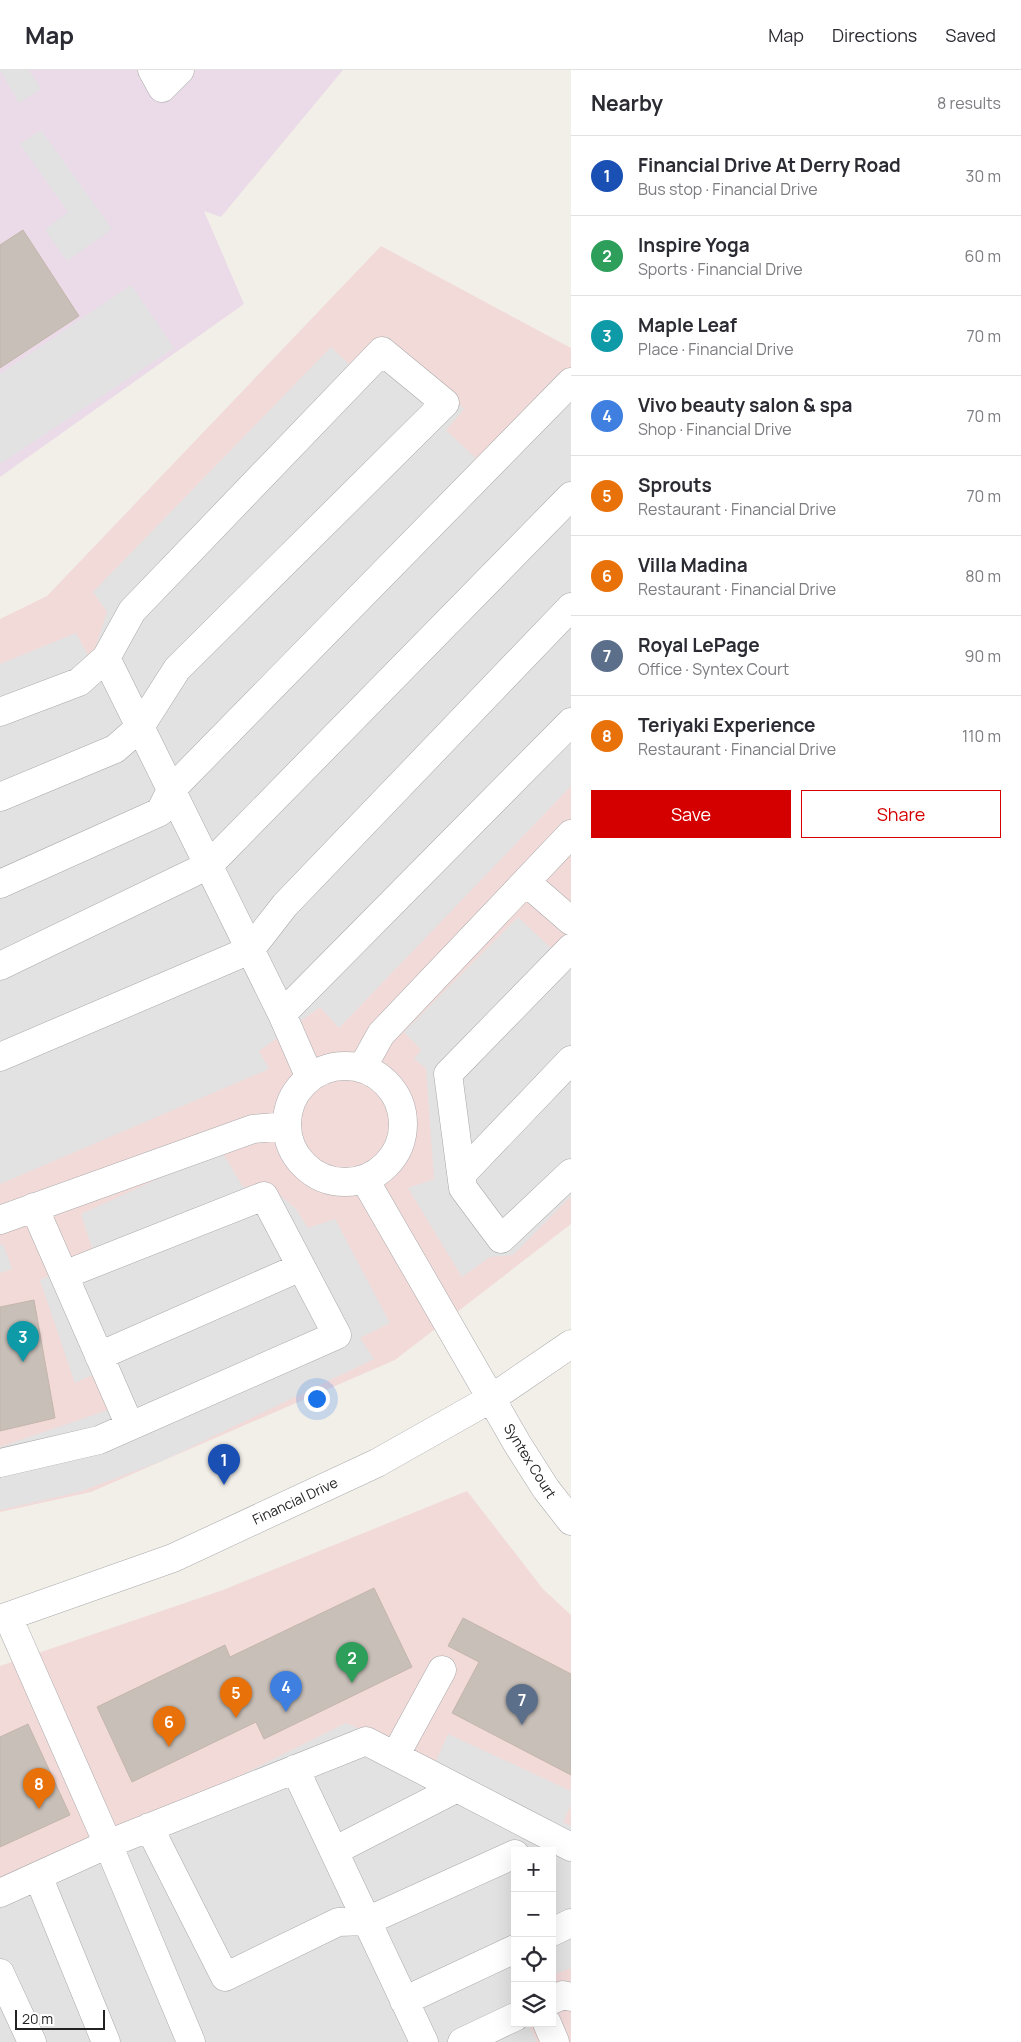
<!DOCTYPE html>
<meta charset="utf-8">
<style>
:root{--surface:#fff;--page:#f7f7f7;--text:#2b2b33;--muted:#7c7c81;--line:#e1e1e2;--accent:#d40000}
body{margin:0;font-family:Manrope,sans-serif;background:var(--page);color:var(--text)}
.controls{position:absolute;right:15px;bottom:15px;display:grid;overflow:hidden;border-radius:0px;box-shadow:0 5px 20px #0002}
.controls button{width:45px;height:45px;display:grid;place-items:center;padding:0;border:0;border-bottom:1px solid var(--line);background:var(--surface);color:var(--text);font:25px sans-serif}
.scale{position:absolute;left:15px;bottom:12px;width:90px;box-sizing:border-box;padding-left:5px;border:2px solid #222;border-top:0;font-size:14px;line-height:18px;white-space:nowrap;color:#222;-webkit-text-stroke:4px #fff;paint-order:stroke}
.you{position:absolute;left:316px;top:1328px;width:18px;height:18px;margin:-12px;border:4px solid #fff;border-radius:50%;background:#1a73e8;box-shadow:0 0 0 8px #1a73e833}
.badge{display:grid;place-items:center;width:32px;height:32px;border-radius:50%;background:var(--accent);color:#fff;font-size:16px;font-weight:700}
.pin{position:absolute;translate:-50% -41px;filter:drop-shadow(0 1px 2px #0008)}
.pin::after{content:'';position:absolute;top:26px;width:18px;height:15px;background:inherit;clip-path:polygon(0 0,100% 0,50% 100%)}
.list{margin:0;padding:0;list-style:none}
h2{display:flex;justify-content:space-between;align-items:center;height:65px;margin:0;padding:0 20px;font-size:21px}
h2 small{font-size:16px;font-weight:400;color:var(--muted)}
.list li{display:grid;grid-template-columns:32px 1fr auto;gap:15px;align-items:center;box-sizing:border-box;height:80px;padding:0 20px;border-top:1px solid var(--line)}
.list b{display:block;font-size:19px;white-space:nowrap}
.list p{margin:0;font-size:16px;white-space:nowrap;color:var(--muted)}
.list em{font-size:16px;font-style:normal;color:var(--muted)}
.actions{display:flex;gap:10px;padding:15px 20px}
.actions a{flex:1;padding:11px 0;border:1px solid var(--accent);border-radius:0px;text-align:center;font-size:18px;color:var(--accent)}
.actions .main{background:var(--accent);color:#fff}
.icon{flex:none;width:28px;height:28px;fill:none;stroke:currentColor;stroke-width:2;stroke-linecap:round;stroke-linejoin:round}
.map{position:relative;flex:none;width:571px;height:1972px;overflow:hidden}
header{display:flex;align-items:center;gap:30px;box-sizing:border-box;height:70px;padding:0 25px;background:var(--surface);border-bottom:1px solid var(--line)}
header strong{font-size:24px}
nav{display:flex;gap:28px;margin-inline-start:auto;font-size:18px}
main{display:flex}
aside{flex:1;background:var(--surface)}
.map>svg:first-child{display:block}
.commercial{fill:#f2dad9;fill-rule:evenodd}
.industrial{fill:#ebdbe8}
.parking{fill:#e2e2e2}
.building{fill:#c7bfb8;stroke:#c4b6ab}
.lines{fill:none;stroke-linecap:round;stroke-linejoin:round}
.minor-casing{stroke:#a9a9a9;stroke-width:29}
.minor{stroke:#fff;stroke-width:28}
.labels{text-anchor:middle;stroke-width:5;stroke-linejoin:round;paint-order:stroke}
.street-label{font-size:14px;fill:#222;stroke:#fff}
</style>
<header>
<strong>Map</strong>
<nav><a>Map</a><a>Directions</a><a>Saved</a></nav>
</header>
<main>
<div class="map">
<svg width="571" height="1972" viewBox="0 0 571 1972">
<rect width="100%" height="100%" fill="#f2efe9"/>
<!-- commercial -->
<path class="commercial" d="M381,176L571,278V1154L395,1290L91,1422L0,1442V549L47,526Z
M467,1421L543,1519L571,1545V1972H0V1596L223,1520ZM515,1781H552V1953H515Z"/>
<!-- industrial -->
<path class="industrial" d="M0,0H343L221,147L204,141L244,234L0,407Z"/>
<!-- parking -->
<path class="parking" d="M0,0H29L41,19L19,33Z
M41,60L112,159L67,191L45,160L68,142L20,74Z
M131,215L174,278L0,394V304Z
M387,266L464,339L446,360L481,393L571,331V716L339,958L320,937L259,981L269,999L0,1114V594L76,563L91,591L107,542L93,522L331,277L354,299Z
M518,847L571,897V1126L513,1185L490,1187L462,1207L408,1118L434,1109L426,998L414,989L421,980L404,962Z
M221,1080L243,1117H270L296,1139L308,1158L335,1149L390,1253L360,1268L374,1289L162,1391L79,1422L0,1440V1377L108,1340L92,1305L75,1313L40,1210L94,1184L81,1144Z
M3,1174L12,1199L0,1203V1175Z
M346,1653L435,1693L448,1664L571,1721V1735L563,1752L571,1756V1898L552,1905V1781H515V1918L513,1919L515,1923V1953H528L537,1972H0V1822L171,1740Z"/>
<!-- building -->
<path class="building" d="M23,160L79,246L0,298V175Z
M34,1230L55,1348L0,1361V1237Z
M374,1518L412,1597L264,1669L256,1652L132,1712L97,1637L225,1575L230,1587Z
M463,1548L571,1604V1705L452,1643L479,1592L448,1576Z
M28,1654L70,1745L0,1777V1667Z"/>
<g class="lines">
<defs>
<path id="minor" d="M152,0L162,18L180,0
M106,588L282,944L310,1008
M0,642L79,612L106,588L132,541L382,281L445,333L177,599L140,657L115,679L0,727
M526,812L571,851
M0,814L160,742L171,720L571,312
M571,878L448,1004L463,1118L501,1169L571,1103
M0,896L209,795L571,426
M282,944L571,652
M0,987L250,880L285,835L571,537
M287 1054a58 58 0 1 1 116 0a58 58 0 1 1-116 0Z
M362,998L381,964L571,764
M462,1104L571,990
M365,1110L518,1375L546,1419L571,1451
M34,1137L130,1356
M0,1150L253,1059L287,1056
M99,1286L301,1197
M0,1393L99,1370L337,1265L264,1126L64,1205
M8,1547L108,1774L191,1972
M0,1549L173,1488L377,1393L492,1328L571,1274
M395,1686L442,1600
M295,1699L424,1972
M149,1757L225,1907L338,1852L367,1851L515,1784
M334,1781L457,1718
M38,1806L106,1972
M0,1823L108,1774L366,1671L571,1777
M552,1862L571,1853
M0,1903L32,1972
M552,1930L563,1925L571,1927
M404,1931L515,1879
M547,1953L555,1972
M462,1972L515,1947"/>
</defs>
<!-- minor casing -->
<use href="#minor" class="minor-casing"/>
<!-- minor -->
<use href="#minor" class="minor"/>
</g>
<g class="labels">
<!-- street labels -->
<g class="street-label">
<text transform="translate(530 1391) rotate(58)" y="5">Syntex Court</text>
<text transform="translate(295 1431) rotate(-25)" y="5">Financial Drive</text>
</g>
</g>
</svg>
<div class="controls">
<button>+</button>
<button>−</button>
<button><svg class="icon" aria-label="locate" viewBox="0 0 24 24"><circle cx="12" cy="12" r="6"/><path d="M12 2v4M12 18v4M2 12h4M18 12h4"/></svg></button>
<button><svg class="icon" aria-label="layers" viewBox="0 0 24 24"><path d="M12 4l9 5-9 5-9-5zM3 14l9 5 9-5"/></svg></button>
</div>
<div class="scale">20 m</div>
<div class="you"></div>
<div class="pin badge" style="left:224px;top:1415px;background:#1a4fb4">1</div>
<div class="pin badge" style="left:352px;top:1613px;background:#2e9e5b">2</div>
<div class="pin badge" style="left:23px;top:1292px;background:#0f9aa8">3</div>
<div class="pin badge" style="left:286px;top:1642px;background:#3f7fe0">4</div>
<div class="pin badge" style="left:236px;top:1648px;background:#e8710a">5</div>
<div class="pin badge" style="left:169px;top:1677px;background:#e8710a">6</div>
<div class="pin badge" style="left:522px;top:1655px;background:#5c6f8a">7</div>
<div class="pin badge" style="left:39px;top:1739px;background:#e8710a">8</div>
</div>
<aside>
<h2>Nearby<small>8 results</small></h2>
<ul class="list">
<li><span class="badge" style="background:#1a4fb4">1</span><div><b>Financial Drive At Derry Road</b><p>Bus stop · Financial Drive</p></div><em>30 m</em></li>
<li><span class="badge" style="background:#2e9e5b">2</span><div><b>Inspire Yoga</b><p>Sports · Financial Drive</p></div><em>60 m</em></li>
<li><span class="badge" style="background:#0f9aa8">3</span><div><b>Maple Leaf</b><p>Place · Financial Drive</p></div><em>70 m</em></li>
<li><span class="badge" style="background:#3f7fe0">4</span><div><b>Vivo beauty salon &amp; spa</b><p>Shop · Financial Drive</p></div><em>70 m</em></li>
<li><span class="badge" style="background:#e8710a">5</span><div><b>Sprouts</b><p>Restaurant · Financial Drive</p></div><em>70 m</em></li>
<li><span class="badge" style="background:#e8710a">6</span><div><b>Villa Madina</b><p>Restaurant · Financial Drive</p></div><em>80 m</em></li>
<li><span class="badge" style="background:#5c6f8a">7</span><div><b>Royal LePage</b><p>Office · Syntex Court</p></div><em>90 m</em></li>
<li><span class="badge" style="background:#e8710a">8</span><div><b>Teriyaki Experience</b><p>Restaurant · Financial Drive</p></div><em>110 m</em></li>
</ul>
<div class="actions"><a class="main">Save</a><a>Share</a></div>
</aside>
</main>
